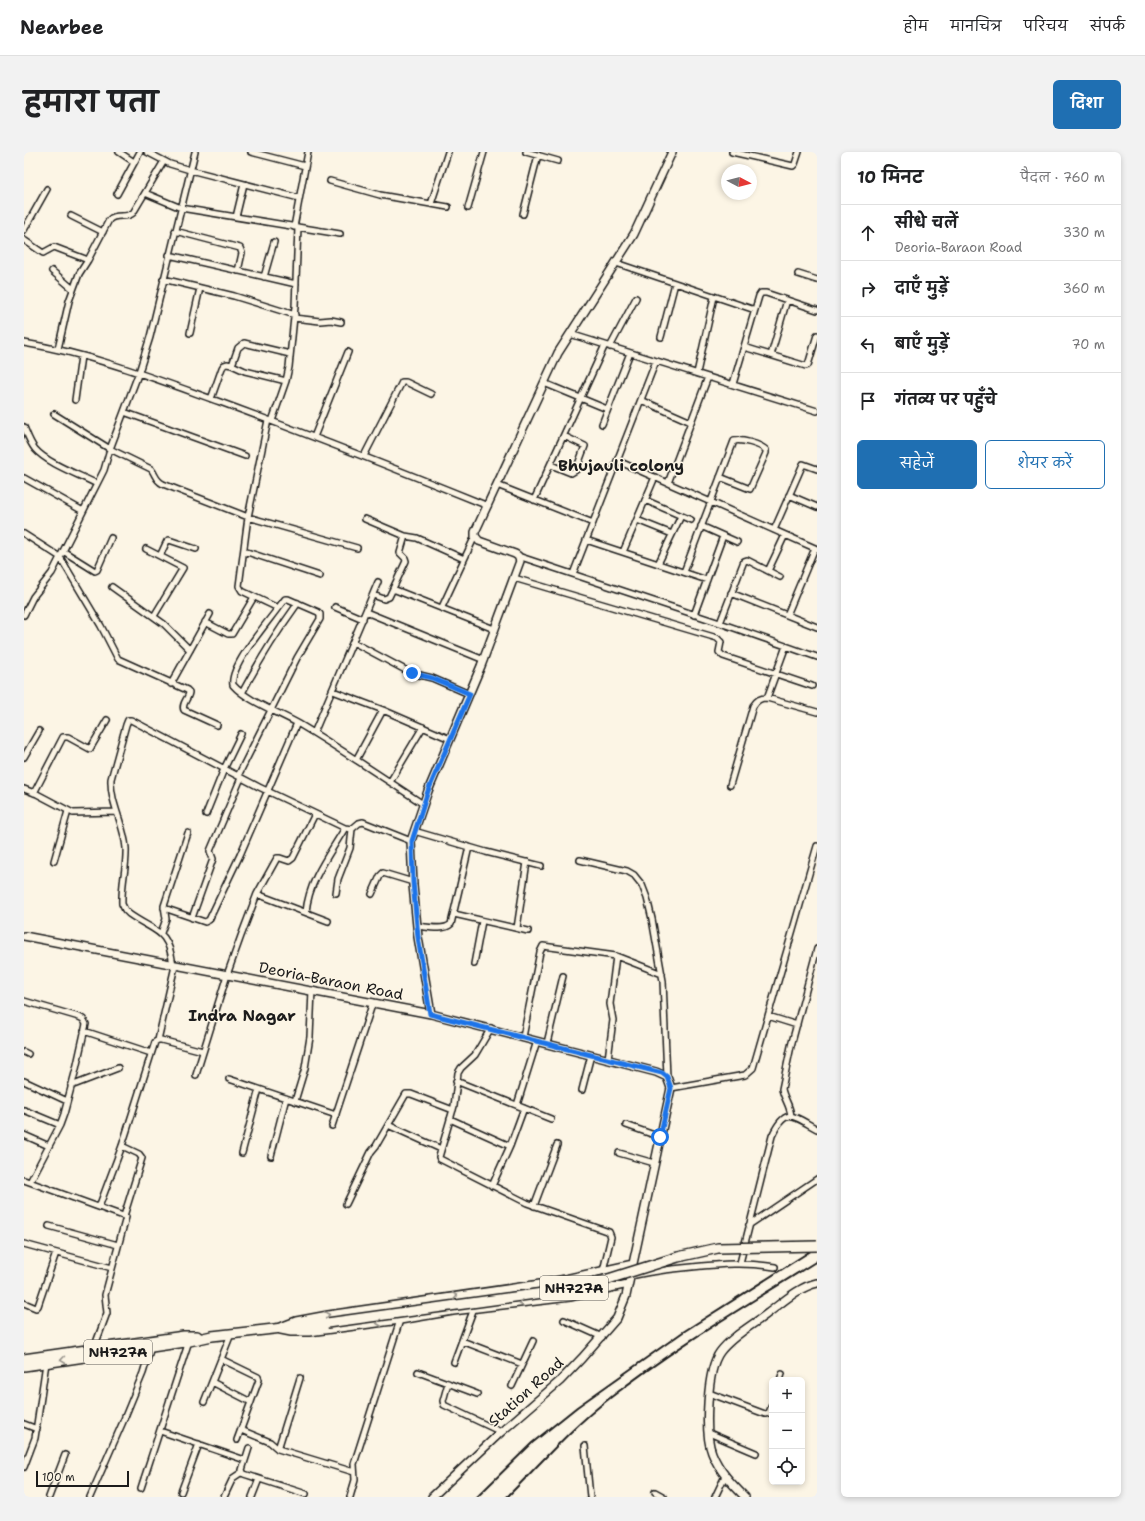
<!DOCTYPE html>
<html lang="hi">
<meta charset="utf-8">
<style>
:root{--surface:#fff;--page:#f2f2f2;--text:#202124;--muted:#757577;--line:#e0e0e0;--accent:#1f6fb2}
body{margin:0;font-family:"Shantell Sans","Playpen Sans Deva",sans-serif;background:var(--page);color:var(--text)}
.controls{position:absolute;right:12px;bottom:12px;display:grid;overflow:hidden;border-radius:6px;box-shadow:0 2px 6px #0003}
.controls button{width:36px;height:36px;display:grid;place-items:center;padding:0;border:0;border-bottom:1px solid var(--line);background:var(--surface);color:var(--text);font:20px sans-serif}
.compass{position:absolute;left:697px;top:12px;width:36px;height:36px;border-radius:50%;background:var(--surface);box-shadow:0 2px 6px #0003;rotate:97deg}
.scale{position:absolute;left:12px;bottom:10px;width:93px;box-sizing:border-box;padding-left:4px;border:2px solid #1c1c1c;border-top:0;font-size:11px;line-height:14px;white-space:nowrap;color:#1c1c1c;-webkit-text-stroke:3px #fcf5e5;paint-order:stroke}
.stop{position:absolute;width:12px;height:12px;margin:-9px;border:3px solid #1a73e8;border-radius:50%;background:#fff}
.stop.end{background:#1a73e8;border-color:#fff;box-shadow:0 1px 4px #0008}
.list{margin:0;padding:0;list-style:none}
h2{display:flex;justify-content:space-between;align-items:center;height:52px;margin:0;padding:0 16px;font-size:17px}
h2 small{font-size:13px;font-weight:400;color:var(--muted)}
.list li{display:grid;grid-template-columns:26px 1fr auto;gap:12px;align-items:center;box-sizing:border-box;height:56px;padding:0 16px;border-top:1px solid var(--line)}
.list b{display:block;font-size:15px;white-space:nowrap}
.list p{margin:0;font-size:13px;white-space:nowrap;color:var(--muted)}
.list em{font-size:13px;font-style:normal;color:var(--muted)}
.actions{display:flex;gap:8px;padding:12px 16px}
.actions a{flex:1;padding:9px 0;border:1px solid var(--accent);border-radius:6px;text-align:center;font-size:14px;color:var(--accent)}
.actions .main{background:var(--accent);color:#fff}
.icon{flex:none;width:22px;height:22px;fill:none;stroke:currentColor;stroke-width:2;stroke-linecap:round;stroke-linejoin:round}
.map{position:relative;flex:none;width:793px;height:1345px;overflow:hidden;border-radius:6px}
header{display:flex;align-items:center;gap:24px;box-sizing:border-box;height:56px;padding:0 20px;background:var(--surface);border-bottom:1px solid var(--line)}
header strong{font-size:19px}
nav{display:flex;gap:22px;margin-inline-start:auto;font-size:14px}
.intro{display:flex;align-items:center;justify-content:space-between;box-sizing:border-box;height:96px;padding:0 24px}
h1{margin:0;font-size:28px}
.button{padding:10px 18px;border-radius:6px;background:var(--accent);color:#fff;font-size:14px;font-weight:700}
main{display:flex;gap:24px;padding:0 24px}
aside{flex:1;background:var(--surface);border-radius:6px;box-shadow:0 2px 6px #0003}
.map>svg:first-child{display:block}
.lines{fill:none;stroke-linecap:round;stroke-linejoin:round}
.street-casing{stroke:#1c1c1c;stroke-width:8}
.secondary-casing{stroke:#1c1c1c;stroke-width:10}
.highway-casing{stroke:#1c1c1c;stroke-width:12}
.street{stroke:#fcf5e5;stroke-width:5}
.secondary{stroke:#fcf5e5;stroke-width:7}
.highway{stroke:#fcf5e5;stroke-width:9}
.rail{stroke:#1c1c1c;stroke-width:2}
.highway-bridge-casing{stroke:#1c1c1c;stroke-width:12;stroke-linecap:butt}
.highway-bridge{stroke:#fcf5e5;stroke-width:9}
.oneway{stroke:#97938b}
.route{stroke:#1a73e8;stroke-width:5}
.labels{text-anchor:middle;stroke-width:3;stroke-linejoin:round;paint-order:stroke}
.shield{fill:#fcf5e5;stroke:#5f5d58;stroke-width:1}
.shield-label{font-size:14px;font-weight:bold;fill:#1c1c1c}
.street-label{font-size:15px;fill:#1c1c1c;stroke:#fcf5e5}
.neighbourhood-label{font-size:16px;font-weight:bold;fill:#1c1c1c;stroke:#fcf5e5}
</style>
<header>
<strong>Nearbee</strong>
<nav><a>होम</a><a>मानचित्र</a><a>परिचय</a><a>संपर्क</a></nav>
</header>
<div class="intro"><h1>हमारा पता</h1><a class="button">दिशा</a></div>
<main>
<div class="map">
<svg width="793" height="1345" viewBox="0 0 793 1345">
<rect width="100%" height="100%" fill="#fcf5e5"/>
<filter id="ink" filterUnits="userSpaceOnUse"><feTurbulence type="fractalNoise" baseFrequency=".025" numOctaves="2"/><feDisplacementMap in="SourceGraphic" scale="8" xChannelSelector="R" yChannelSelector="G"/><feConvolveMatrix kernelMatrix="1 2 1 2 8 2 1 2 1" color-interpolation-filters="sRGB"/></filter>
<g filter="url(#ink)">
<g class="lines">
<defs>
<path id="street" d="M95,0L110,10
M123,0L146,12L166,18L275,46
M227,0L281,14
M502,0L534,9
M708,0L769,14L771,12L775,0
M306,29L356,43L424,55
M121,41L157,56L316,82
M93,42L116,0
M407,52L424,0
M444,56L460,0
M499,62L514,3
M47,64L79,80
M212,65L220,32
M270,75L284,0
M0,78L23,37
M151,79L216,96L218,101L214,119
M0,88L19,101L30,95L64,108
M145,103L272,132
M592,111L731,158
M28,119L49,137
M774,122L793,128
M240,125L250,90
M139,127L210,144L271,163
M270,166L296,169L307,168L317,170
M166,181L176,136
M546,182L793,259
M637,185L651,131
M0,191C68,202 132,227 196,250C286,283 375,318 464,354
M586,195L612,146
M720,195L782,214L784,213L793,183
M34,197L45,149L55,122L64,108L85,68C91,61 102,67 109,61L140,9
M747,203L763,148
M208,213L214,196L220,191L266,202
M673,221L690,145
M520,231L583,257
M709,232L735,144L737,141H742L793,158
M187,247L198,216L200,213L203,212L208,213L221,219L262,229
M51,248L57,204
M617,248L667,270
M100,260L221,304
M30,262L86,297L127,317C132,323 131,328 139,332L224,365L333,396
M244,268L224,365L215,434L218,439L254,456C243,471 205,515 209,533C223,549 256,561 275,572C317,597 358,625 399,652
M248,269L262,229L265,215L271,155L274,75
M578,272L606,201
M0,275C3,282 6,291 11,297C24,312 56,323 73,332
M290,285L324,200
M340,304L378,230H382L407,242
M594,309L793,397
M527,313L547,321L552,318L561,294L540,284
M0,326L59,359
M644,331L684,225
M473,333L569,371
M765,343L793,355
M510,348L581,193
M621,348L667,368
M341,367L381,384L393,386L440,407
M613,368L648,382
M677,374L713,390
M750,378L779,312L793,317
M0,382L36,405L77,474L94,507L163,538L165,540C165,546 157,552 160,558L193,573
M562,388L683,428
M122,397L159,416L130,464
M39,399L71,419L73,418L87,386
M220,399L296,424
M599,400L631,325
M136,404L143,389L145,388L172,397
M494,404L696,471L793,505
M634,412L657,364
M744,419L761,383
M660,420L710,289C717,287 736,292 742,298V301L726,337L696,325
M549,422L632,209
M490,426L693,486L697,490L695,500L699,504L788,534
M88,435L140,472L166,498
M369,437L470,477
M707,441L793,475
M349,443L360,447L365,445L382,409L381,406L376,401L381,384
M311,455L339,467
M418,455L451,384
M342,460L460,508
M0,463L9,445L28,421L80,318L86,297L115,220L126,185L171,0
M670,463L699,384
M763,463L791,396
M181,470L204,482H208L230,445
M696,471L720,409L723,408L756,425
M329,490L387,521L408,526L445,542
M147,532L186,462
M309,539L359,558L426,587
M218,541C235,509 253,480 274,451
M743,546L762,494
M290,581L354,430
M0,605L15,579
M332,608L359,558
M214,624L273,506L296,467V462L294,460L264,447H261L254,456
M366,630L399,575
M706,633L729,554C733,548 736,546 743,546L793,560
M0,637L13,642L49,661L92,660
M10,641L39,585H44L66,597L83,568
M182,662L200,617L217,582
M390,679L462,700L517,714
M556,708L603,719L610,723L618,733L623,746L628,767L639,829L643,925
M30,709L44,659
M312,741L314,727L326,696L328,677
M233,742L304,769
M348,742L356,724L359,721L389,730
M140,756L181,770L185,768L216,703L273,571
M282,760C285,728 305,703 321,676
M430,762L504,779
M168,766L189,707L186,699L217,626
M393,774C403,775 420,779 427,772L445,695
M493,776L503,710
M137,781L142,767L140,754L164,681
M450,812L458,769
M149,813C144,776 132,781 105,762L101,758L98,752C97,733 103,714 102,696C100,672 86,651 87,627L102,573L104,568H107L235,635L321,676L328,677L335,671L339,670L387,689
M0,849L55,865L59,867L62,872L52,917L40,962L36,973L6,1030
M744,864L773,873
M467,876L451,903L437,916L434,921L430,954L415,1005L416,1007L503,1051L585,1080L587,1085L579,1119
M60,879L127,901
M499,885L516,800L519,794L592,804L638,822
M134,888L151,814
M523,891L539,824
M0,900L4,902
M584,907L589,868L586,852L592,804
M172,923L203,823L217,784L233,742L253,706H256L265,709L269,706L291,662
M205,927L312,963
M0,929L43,949
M432,929L527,967
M47,934L94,916
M647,936L721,923L729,916L793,694
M558,938L567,903
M271,949L281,916L286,885L288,838
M493,953L513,889
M0,958L36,973
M767,964C766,953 760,947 758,937L767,894L793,797
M426,967L486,994
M364,973L417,997
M602,973L636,985
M308,974L349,850
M0,983L25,994
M98,994L115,1002L118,1006L100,1064
M218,1001L235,937
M595,1001L630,1011
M247,1004L262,946
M0,1028L102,1065L81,1143L83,1161L70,1196
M468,1034L486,994L500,956
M322,1052L347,1000L352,994L382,942H387L429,958
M510,1054L533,993
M75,1055L98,994L131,890L134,888H137L179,899
M725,1073L793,1027
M25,1074L94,1093
M0,1092L88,1116
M716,1111L748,984C762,954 769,964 793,977
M607,1124C627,1119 647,1117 668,1115C697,1112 722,1110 751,1115
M0,1151L12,1156L14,1154L32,1101
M540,1168L578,1185
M438,1189L498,1212
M197,1207L234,1225L235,1228L213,1288
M430,1210L450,1156
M394,1220L453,1242
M756,1228L758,1222
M188,1230L227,1250
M424,1231L419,1249L420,1253L477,1280
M488,1234L509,1189
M685,1241L741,1262L745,1261L748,1253
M180,1250L207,1182
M0,1272L13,1277
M217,1278L246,1290L254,1297L330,1320
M136,1279L221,1308
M685,1281L732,1301
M561,1294L566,1345
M225,1296L218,1318L220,1322L282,1342
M254,1297L276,1226
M0,1315L11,1286L22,1211
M117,1336L165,1189
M157,1340L175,1292
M631,1340L640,1345
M25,1345L41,1303
M66,1345L98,1272L119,1221L127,1195
M200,1345L209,1326L218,1320
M228,1345L235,1327
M326,1345L331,1328L330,1312L376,1168
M691,1345L701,1324"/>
<path id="secondary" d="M0,784L407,862L632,920L643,925L647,936L602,1144L593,1166L558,1206L536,1229L477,1280L408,1345
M407,862L394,785L389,733L387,689L404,639L457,514L496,409L494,404L491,402L455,389L451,384V380L534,201L610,82L648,0
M259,1174L272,1169L304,1163L523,1131L609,1112
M257,1178L267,1180H285L376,1168L429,1159L546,1145L604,1132
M721,1345C708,1332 695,1319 688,1301C680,1281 683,1217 696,1200C708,1184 729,1173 744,1161C759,1150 775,1135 793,1131"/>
<path id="highway" d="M0,1207L160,1184H173
M0,1214L161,1190L188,1184L303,1171"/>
</defs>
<!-- street casing -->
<use href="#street" class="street-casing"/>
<!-- secondary casing -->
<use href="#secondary" class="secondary-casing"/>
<!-- highway casing -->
<use href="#highway" class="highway-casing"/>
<!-- street -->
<use href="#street" class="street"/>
<!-- secondary -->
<use href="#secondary" class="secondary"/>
<!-- highway -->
<use href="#highway" class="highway"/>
<!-- rail -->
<path class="rail" d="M453,1345L508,1291L553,1255L659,1180L793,1095
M483,1345C516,1312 548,1275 586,1246C651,1195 723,1153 793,1109"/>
<defs>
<path id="highway-bridge" d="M303,1171L526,1140L578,1129L654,1105L694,1096L793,1094"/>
</defs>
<!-- highway-bridge casing -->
<use href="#highway-bridge" class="highway-bridge-casing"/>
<!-- highway-bridge -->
<use href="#highway-bridge" class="highway-bridge"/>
</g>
<!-- one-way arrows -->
<defs><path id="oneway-chevron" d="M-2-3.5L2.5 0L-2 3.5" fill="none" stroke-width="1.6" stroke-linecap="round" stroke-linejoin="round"/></defs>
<g class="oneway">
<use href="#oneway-chevron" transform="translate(431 1144) rotate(-8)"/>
<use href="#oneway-chevron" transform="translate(497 1151) rotate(174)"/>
<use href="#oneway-chevron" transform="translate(303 1163) rotate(-10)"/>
<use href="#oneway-chevron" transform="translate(355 1171) rotate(173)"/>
<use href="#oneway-chevron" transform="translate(39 1208) rotate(172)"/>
</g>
</g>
<g class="lines" filter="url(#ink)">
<!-- route -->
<path class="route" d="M388,521L408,526L446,542L404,639L388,689L389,730L394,785L406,862L638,921L643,925L647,936L636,985"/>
</g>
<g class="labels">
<!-- shield labels -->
<g class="shield">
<rect x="516" y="1124" width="68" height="24" rx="3"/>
<rect x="60" y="1188" width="68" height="24" rx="3"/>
</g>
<g class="shield-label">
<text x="550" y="1141">NH727A</text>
<text x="94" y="1205">NH727A</text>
</g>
<!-- street labels -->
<g class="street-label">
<text transform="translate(307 829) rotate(11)" y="5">Deoria-Baraon Road</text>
<text transform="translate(502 1240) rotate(-42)" y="5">Station Road</text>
</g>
<!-- neighbourhood labels -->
<g class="neighbourhood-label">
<text x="597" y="319">Bhujauli colony</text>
<text x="218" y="869">Indra Nagar</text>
</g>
</g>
</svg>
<div class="controls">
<button>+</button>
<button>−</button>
<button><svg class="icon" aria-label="locate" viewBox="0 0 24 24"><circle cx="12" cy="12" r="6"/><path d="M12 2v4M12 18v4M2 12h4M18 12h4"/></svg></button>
</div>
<svg class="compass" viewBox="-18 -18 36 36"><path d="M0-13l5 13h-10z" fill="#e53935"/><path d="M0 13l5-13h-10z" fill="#757577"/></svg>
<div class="scale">100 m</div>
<div class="stop" style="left:636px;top:985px"></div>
<div class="stop end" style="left:388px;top:521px"></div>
</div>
<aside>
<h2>10 मिनट<small>पैदल · 760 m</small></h2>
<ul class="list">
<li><svg class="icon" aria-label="ahead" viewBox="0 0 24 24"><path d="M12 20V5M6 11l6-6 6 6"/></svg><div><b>सीधे चलें</b><p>Deoria-Baraon Road</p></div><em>330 m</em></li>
<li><svg class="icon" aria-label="right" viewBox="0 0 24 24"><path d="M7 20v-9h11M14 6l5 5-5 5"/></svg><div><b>दाएँ मुड़ें</b></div><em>360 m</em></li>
<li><svg class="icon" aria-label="left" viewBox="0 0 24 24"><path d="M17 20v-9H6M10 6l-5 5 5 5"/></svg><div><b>बाएँ मुड़ें</b></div><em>70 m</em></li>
<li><svg class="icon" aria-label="arrive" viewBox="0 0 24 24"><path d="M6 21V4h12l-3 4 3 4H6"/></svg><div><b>गंतव्य पर पहुँचे</b></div></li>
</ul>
<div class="actions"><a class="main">सहेजें</a><a>शेयर करें</a></div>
</aside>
</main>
